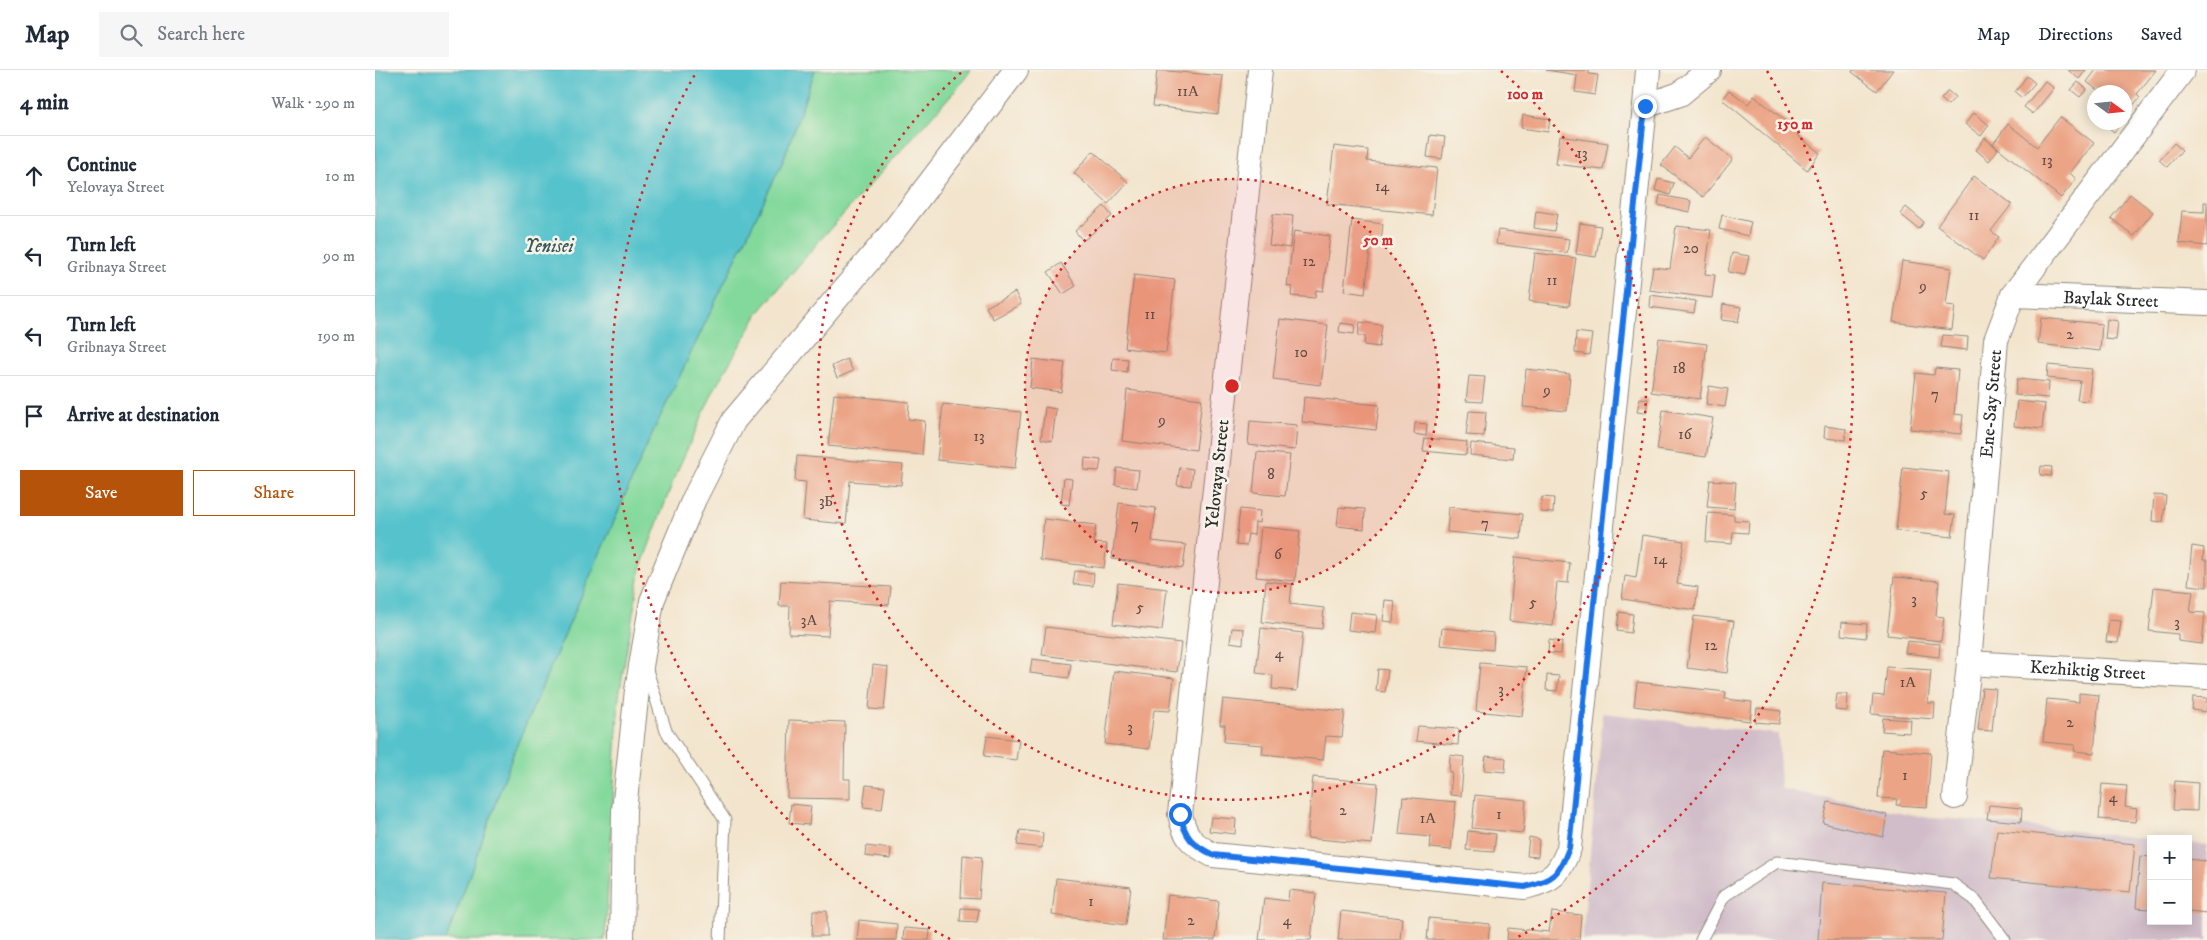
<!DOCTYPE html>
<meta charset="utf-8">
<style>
:root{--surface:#fff;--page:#f6f6f7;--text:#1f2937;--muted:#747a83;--line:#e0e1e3;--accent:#b45309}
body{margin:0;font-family:"IM FELL DW Pica",serif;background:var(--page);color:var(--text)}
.controls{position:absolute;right:15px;bottom:15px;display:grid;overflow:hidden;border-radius:0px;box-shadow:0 2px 12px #0003}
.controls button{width:45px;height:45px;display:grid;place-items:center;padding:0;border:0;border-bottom:1px solid var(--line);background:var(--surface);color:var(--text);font:25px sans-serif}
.compass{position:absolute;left:1712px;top:15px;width:45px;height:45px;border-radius:50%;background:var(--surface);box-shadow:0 2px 12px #0003;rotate:105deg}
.stop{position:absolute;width:15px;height:15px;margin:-11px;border:4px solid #1a73e8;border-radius:50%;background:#fff}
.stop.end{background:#1a73e8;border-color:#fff;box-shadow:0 1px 5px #0008}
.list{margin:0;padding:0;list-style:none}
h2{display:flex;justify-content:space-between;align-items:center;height:65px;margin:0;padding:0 20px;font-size:21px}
h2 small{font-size:16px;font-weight:400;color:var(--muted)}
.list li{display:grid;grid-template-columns:32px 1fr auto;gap:15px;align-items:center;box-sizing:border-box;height:80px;padding:0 20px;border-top:1px solid var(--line)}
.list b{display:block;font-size:19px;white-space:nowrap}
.list p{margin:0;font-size:16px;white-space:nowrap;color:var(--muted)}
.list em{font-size:16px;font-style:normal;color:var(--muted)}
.actions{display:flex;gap:10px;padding:15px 20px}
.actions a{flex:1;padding:11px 0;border:1px solid var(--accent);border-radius:0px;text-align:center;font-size:18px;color:var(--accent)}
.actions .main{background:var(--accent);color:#fff}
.icon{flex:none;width:28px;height:28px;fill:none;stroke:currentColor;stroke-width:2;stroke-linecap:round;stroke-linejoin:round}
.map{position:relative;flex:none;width:1832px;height:870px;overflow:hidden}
header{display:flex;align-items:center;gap:30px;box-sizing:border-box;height:70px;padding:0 25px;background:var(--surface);border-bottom:1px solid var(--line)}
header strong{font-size:24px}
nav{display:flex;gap:28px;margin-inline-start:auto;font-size:18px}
.search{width:350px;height:45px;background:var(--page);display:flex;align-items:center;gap:12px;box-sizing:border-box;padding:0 18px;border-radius:0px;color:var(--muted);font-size:19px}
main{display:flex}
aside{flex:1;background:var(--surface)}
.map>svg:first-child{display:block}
.industrial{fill:#d1bdc9}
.green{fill:#83d99c;stroke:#578264}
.water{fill:#55c2cc;stroke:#40767c}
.building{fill:#eca486}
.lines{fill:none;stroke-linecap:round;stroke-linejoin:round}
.lane-casing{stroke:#8f887c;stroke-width:13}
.street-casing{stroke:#8f887c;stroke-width:26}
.lane{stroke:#fff;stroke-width:11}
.street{stroke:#fff;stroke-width:24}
.route{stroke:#1a73e8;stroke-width:6}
.ring{fill:none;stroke:#d62828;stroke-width:2.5;stroke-dasharray:2.5 5}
.labels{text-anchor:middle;stroke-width:5;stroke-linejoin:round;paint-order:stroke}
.number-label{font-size:15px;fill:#5b4942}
.street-label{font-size:18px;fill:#2b2b2b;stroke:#f7f3e8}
.water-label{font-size:19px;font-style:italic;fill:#38585b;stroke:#f7f3e8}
.centre{fill:#d62828;stroke:#f7f3e8;stroke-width:2.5}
.ring-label{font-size:15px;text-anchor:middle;font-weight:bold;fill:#d62828;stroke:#f7f3e8;stroke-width:5;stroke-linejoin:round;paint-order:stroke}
</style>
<header>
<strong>Map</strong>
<div class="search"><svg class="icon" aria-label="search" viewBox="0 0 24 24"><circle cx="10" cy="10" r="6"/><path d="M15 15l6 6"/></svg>Search here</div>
<nav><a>Map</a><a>Directions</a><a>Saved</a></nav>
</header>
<main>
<aside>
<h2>4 min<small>Walk · 290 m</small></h2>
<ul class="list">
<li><svg class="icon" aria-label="ahead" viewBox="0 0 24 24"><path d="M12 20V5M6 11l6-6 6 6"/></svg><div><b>Continue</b><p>Yelovaya Street</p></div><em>10 m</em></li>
<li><svg class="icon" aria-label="left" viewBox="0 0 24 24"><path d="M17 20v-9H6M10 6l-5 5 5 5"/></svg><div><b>Turn left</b><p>Gribnaya Street</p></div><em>90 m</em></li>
<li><svg class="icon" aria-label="left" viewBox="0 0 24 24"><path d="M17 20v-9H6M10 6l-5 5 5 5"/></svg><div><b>Turn left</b><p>Gribnaya Street</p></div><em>190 m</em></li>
<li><svg class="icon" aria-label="arrive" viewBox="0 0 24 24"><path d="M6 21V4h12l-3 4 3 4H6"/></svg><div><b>Arrive at destination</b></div></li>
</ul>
<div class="actions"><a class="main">Save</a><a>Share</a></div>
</aside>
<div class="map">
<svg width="1832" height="870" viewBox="0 0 1832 870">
<rect width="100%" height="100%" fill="#f7f3e8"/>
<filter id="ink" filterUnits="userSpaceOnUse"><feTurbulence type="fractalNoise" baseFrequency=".02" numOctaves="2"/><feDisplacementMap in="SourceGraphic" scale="10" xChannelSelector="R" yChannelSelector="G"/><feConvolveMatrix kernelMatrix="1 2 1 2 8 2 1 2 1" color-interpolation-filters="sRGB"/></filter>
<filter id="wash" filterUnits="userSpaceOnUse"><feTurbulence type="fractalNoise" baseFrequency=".0096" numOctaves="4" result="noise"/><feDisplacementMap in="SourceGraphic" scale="20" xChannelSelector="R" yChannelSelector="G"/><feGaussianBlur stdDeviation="1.12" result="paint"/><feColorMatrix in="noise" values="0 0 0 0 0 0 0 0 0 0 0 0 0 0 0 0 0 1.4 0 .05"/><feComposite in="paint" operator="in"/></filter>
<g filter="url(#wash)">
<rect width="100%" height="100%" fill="#f3e5cd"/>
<!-- industrial -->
<path class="industrial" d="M1228,643L1403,664L1406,719L1555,748L1592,750L1776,769V851H1813V773L1832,775V870H1207Z"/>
<!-- green -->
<path class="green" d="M440,0H596L585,15L445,170L384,242L339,320L300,406L266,497L244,626L230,870H71L140,679L275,368L408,91Z"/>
<!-- water -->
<path class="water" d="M0,0H440L408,91L275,368L140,679L71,870H0Z"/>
<g id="blocks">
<!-- building -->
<path class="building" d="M782,0L848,6L843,44L778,36Z
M1171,0H1214V4L1223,5L1220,25L1200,22L1202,5Z
M1478,0H1518L1502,21L1477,2Z
M1693,0H1711L1704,9Z
M1721,0H1781L1762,24L1765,27L1751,44L1750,42V22H1725L1712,12Z
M1652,6L1660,13L1647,28L1640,22Z
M1670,11L1679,18L1658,44L1649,37Z
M1703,12L1712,19L1705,27L1696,20Z
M1354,20L1373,34L1379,26L1425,62L1422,65L1445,83L1432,100L1347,29Z
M1573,21L1580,27L1573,35L1566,29Z
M1599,43L1614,55L1606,66L1590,54Z
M1148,45L1175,49L1173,62L1146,58Z
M1685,47L1719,73L1695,103L1701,109L1686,128L1618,74L1633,54L1662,77Z
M1727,52H1747L1739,62Z
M1055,65L1070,67L1067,89L1052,87Z
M1185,66L1233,73L1228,100L1181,94Z
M1330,67L1358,89L1328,127L1286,95L1300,77L1313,88Z
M1610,68L1623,79L1614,91L1601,80Z
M1799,73L1807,80L1792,97L1784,90Z
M959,76L993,80L992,91L1062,98L1057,145L952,134Z
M718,81L753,112L733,134L699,103Z
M1599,106L1637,134L1616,161L1624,167L1608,190L1562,156Z
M1283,109L1299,113L1295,125L1280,120Z
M1755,124L1778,142L1759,166L1736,148Z
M1285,125L1316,131L1314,142L1283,135Z
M1829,132H1832V176L1804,173L1807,141L1829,142Z
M729,136L737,146L708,171L700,161Z
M1531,137L1549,152L1544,159L1525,144Z
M1161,141L1182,144L1179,161L1159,158Z
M898,144L918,146L915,178L894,175Z
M1347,145L1376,152L1373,166L1344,159Z
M977,150L1008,154L1006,173L996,172L990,224L969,221Z
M1205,153L1226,156L1221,187L1201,184Z
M1301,156L1336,160L1330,204L1340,205L1337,228L1274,220L1278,197L1295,199Z
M1123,160L1194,169L1192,183L1121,174Z
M919,161L955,166L948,221L941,220L940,228L916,226L917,217L912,216Z
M1160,183L1201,188L1194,236L1154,231Z
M1357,183L1374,186L1370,205L1353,202Z
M1527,191L1576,198L1571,235L1580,236L1577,260L1518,252Z
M686,193L701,216L688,224L673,202Z
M759,205L800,210L791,283L750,278Z
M640,222L646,234L618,249L611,237Z
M1275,225L1321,231L1319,243L1274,237Z
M1348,234L1366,237L1363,252L1346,250Z
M1666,248L1727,254L1725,281L1663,274Z
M905,249L953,255L946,315L898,309Z
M1732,249L1743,251L1741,270L1730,269Z
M985,252L1007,255L1004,277L989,275L990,266H983Z
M965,253L980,255L979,264L964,262Z
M1201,262L1217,264L1214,285L1200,283Z
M1568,265L1593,267L1592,280L1566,277Z
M1284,268L1332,274L1325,329L1276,322Z
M738,288L753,289L752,302L737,300Z
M472,289L478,301L462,308L457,296Z
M658,289L690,293L686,322L655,318Z
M1673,295L1717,299L1713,331L1702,330L1705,311L1672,308Z
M1560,298L1583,300L1579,344L1588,345L1586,364L1535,359L1541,303L1559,305Z
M1151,299L1195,304L1192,341L1148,337Z
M1094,306L1110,307L1107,332L1091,331Z
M1642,309L1674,312L1673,328L1640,325Z
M1334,316L1353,319L1350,337L1331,334Z
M752,320L827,329L821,380L747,371Z
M459,324L534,332L533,349L550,351L547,385L453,376Z
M929,327L1004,335L1001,360L927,352Z
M1265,328L1273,329L1271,343L1262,342Z
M1642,331L1670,334L1667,359L1639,356Z
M568,334L646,342L640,398L562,390Z
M670,337L681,339L677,371L666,369Z
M1288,340L1338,348L1331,387L1282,380Z
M1094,341L1111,342L1109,366L1091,365Z
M875,351L922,355L920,380L873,375Z
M1040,353L1052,354L1051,366L1039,364Z
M1450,356L1471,359L1470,370L1449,368Z
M1050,368L1092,372L1091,385L1048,381Z
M1096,373L1139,377L1138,389L1095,385Z
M882,382L915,385L910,426L878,423Z
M422,386L528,395L526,415L475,411L471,454L428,450L431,412L420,411Z
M710,388L726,390L724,401L709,400Z
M1666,396L1677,397L1676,406L1665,405Z
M805,397L818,399L816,416L802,415Z
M1528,397L1574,402L1570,444L1580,445L1577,467L1521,461Z
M742,398L764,400L762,418L740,415Z
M689,408L697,409L694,435L686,434Z
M1335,410L1361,412L1359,439L1332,437Z
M1779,425L1791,426L1788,452L1777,451Z
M1167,427L1179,428L1178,443L1166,442Z
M744,433L781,438L777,471L811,475L808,498L737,489Z
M964,437L990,439L989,459L962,456Z
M1074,437L1148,444L1146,469L1072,462Z
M865,439L885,441L884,453L880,452L879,465L873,464L871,476L861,475Z
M1333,443L1359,445V450L1374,451L1373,463L1358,462L1357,474L1331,472Z
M669,449L721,455L719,473L732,474L729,498L665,490Z
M886,457L925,461L920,511L881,507Z
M1267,465L1309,471L1302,514L1323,517L1320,540L1247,529L1250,506L1261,508Z
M1817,476L1829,478L1828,490H1832V517L1813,515Z
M1140,487L1195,493L1193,513L1182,512L1178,556L1134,551Z
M700,501L719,503L718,516L698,514Z
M1519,507L1564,511L1561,546L1569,547L1566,571L1512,565Z
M406,511L516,517L514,535L455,531L453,566L414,564L415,536H404Z
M891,511L917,514L915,534L949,538L947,559L887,552Z
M743,513L792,519L787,560L738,554Z
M1779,517L1818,521L1815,542L1830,543L1827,574L1803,571V564L1774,561Z
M1010,530L1020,531L1018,552L1008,551Z
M975,542L1002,545L1000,563L973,560Z
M1244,542L1258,544L1256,563L1242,561Z
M1319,546L1359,551L1352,603L1312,598Z
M1734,550L1746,551L1743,573L1731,572Z
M1467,552L1492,554L1491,568L1466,565Z
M671,557L806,573L802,602L667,585Z
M857,558L869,559L868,574L855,572Z
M886,558L928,563L922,621L897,619L898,605L881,603Z
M1067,558L1119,563L1118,580L1065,575Z
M1174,570L1187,572L1186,584L1173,583Z
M1532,571L1565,574L1564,587L1530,583Z
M657,589L696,594L694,608L655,603Z
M1105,593L1152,597L1147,646L1101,641Z
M498,595L513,597L509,640L494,639Z
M1512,597L1556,600L1553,633H1560L1559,649L1496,644L1498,625L1509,626Z
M1003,599L1013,600L1010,622L1001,621Z
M739,601L799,608L795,641L779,640L774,679L730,674Z
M1172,605L1184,606L1182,621L1171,620Z
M1262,612L1351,622L1350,629L1377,632L1375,651L1259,636Z
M1607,618L1621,619L1617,661L1603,660Z
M1704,623L1724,625L1719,683L1699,681L1700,675L1668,672L1672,629L1704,632Z
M1462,624H1473L1472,641L1460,640Z
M1818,627L1832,628L1831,642L1817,640Z
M848,629L970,641L967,667L951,666L948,690L887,684L888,675L849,672L850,655H845Z
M1382,638L1406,641L1404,654L1380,652Z
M1508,648L1536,650L1535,663L1507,661Z
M414,650L470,652L469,709H475V729L412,728Z
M1043,656L1084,659L1083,675L1041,671Z
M612,666L644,670L641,690L609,686Z
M1507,679L1556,683L1552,737L1521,735L1522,729L1503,728Z
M1075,685L1089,687L1086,726L1075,725L1077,702H1074Z
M1111,686L1131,688L1130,702L1109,700Z
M938,707L1003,713L997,774L932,768Z
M1800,711L1823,713L1822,741L1798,740Z
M1727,714L1752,716L1750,737L1762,739L1760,752L1724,749Z
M491,715L510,717L507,739L488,737Z
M1100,725L1151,730L1148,763L1097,758Z
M1028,727L1081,732L1076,780L1055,778L1056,767L1024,764Z
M1453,732L1512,745L1508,767L1448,753Z
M416,734L436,736L434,755L414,753Z
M1614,735L1647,738L1646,752L1612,749Z
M836,747L861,749L860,764L834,761Z
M645,760L668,763L667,778L642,775Z
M1622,760L1760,774L1755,822L1616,808Z
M1093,761L1121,764L1119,782L1091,780Z
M1154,767L1164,769L1163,787L1152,786Z
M491,776L516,779L515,789L490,786Z
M588,785L607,787L604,829L586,828Z
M1765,786L1776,787V839L1761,838Z
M1813,789L1832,791V843L1813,841Z
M681,808L756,817L751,855L677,845Z
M1447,813L1571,823L1567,870H1443Z
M914,820L941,823L936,870H884L889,828L913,831Z
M793,825L844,831L840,870H788Z
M586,838L604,839L602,852L585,851Z
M438,841H452V866H437Z
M966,841L1027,848L1025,870H963Z
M1177,842L1206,845L1204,870H1132L1133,858L1174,862Z
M1054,848L1115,854L1113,870H1052Z
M484,850L522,854L521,870H482Z
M529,858L555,860L554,870H528Z"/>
</g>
</g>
<g filter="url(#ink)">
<use href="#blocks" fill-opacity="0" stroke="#8f887c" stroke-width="1"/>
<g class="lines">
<defs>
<path id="lane" d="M271,597L291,661L350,750L345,870
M1326,870L1349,826L1402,792L1578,814L1599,829L1630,870"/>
<g id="street">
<path d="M885,0L805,744C810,768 817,774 838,785L1150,817C1178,810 1184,805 1194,778L1270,36L1305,24L1334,0"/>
<path d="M1270,36L1273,0"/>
<path id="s1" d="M1638,225L1832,233"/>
<path id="s2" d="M1594,593L1832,607"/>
<path id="s3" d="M1580,727L1594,593L1621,270L1638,225L1808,0"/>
<path d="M247,870L249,740L262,620L277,531L319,429L359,350L516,164L641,0"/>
</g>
</defs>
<!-- lane casing -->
<use href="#lane" class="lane-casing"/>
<!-- street casing -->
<use href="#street" class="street-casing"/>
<!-- lane -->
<use href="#lane" class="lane"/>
<!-- street -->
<use href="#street" class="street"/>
</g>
</g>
<g class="lines" filter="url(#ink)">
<!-- route -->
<path class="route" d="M805,744C810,768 817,774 838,785L1150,817C1178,810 1184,805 1194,778L1270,36"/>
</g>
<!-- distance rings -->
<circle cx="857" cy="316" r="207" fill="#d62828" fill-opacity=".12"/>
<g class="ring">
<circle cx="857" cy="316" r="207"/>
<path d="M1126 1A414 414 0 1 1 588 1"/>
<path d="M575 869A621 621 0 0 1 322 1M1392 1A621 621 0 0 1 1139 869"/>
</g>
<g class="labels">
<!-- number labels -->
<g class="number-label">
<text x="813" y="26">11А</text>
<text x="1207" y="88">13</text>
<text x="1672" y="95">13</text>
<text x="1007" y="121">14</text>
<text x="1599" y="150">11</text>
<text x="1316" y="183">20</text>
<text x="934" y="196">12</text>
<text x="1177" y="215">11</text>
<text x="1548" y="221">9</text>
<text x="775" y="249">11</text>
<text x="1695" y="269">2</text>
<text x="926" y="287">10</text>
<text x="1304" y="303">18</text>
<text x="1172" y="325">9</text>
<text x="1560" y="329">7</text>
<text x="787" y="355">9</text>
<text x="1310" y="369">16</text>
<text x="604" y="371">13</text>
<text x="896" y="409">8</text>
<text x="1549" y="428">5</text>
<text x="451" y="436">3Б</text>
<text x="1110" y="458">7</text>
<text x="760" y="459">7</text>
<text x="903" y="489">6</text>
<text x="1285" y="494">14</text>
<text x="1539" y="534">3</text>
<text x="1158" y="537">5</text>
<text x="765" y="542">5</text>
<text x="434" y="555">3А</text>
<text x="1802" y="557">3</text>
<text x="1336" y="580">12</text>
<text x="904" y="588">4</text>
<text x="1533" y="617">1А</text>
<text x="1126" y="624">3</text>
<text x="1695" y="657">2</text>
<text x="755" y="662">3</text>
<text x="1530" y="710">1</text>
<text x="1738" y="732">4</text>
<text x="968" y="745">2</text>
<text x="1124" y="749">1</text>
<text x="1053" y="753">1А</text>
<text x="716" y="836">1</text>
<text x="816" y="855">2</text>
<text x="912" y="855">4</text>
</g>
<!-- street labels -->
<g class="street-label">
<text dy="6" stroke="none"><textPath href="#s1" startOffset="98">Baylak Street</textPath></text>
<text dy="6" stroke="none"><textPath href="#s3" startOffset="395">Ene-Say Street</textPath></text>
<text transform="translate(842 404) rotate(-84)" y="6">Yelovaya Street</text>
<text dy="6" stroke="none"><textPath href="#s2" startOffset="119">Kezhiktig Street</textPath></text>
</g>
<!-- water labels -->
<g class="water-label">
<text x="174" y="182">Yenisei</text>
</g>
</g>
<circle cx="857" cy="316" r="8" class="centre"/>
<g class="ring-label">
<text x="1150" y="29">100 m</text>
<text x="1420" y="59">150 m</text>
<text x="1003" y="175">50 m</text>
</g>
</svg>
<div class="controls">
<button>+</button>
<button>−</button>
</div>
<svg class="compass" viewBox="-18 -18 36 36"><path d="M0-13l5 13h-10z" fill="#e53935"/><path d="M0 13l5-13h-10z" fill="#747a83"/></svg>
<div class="stop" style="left:805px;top:744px"></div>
<div class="stop end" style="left:1270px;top:36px"></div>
</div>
</main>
